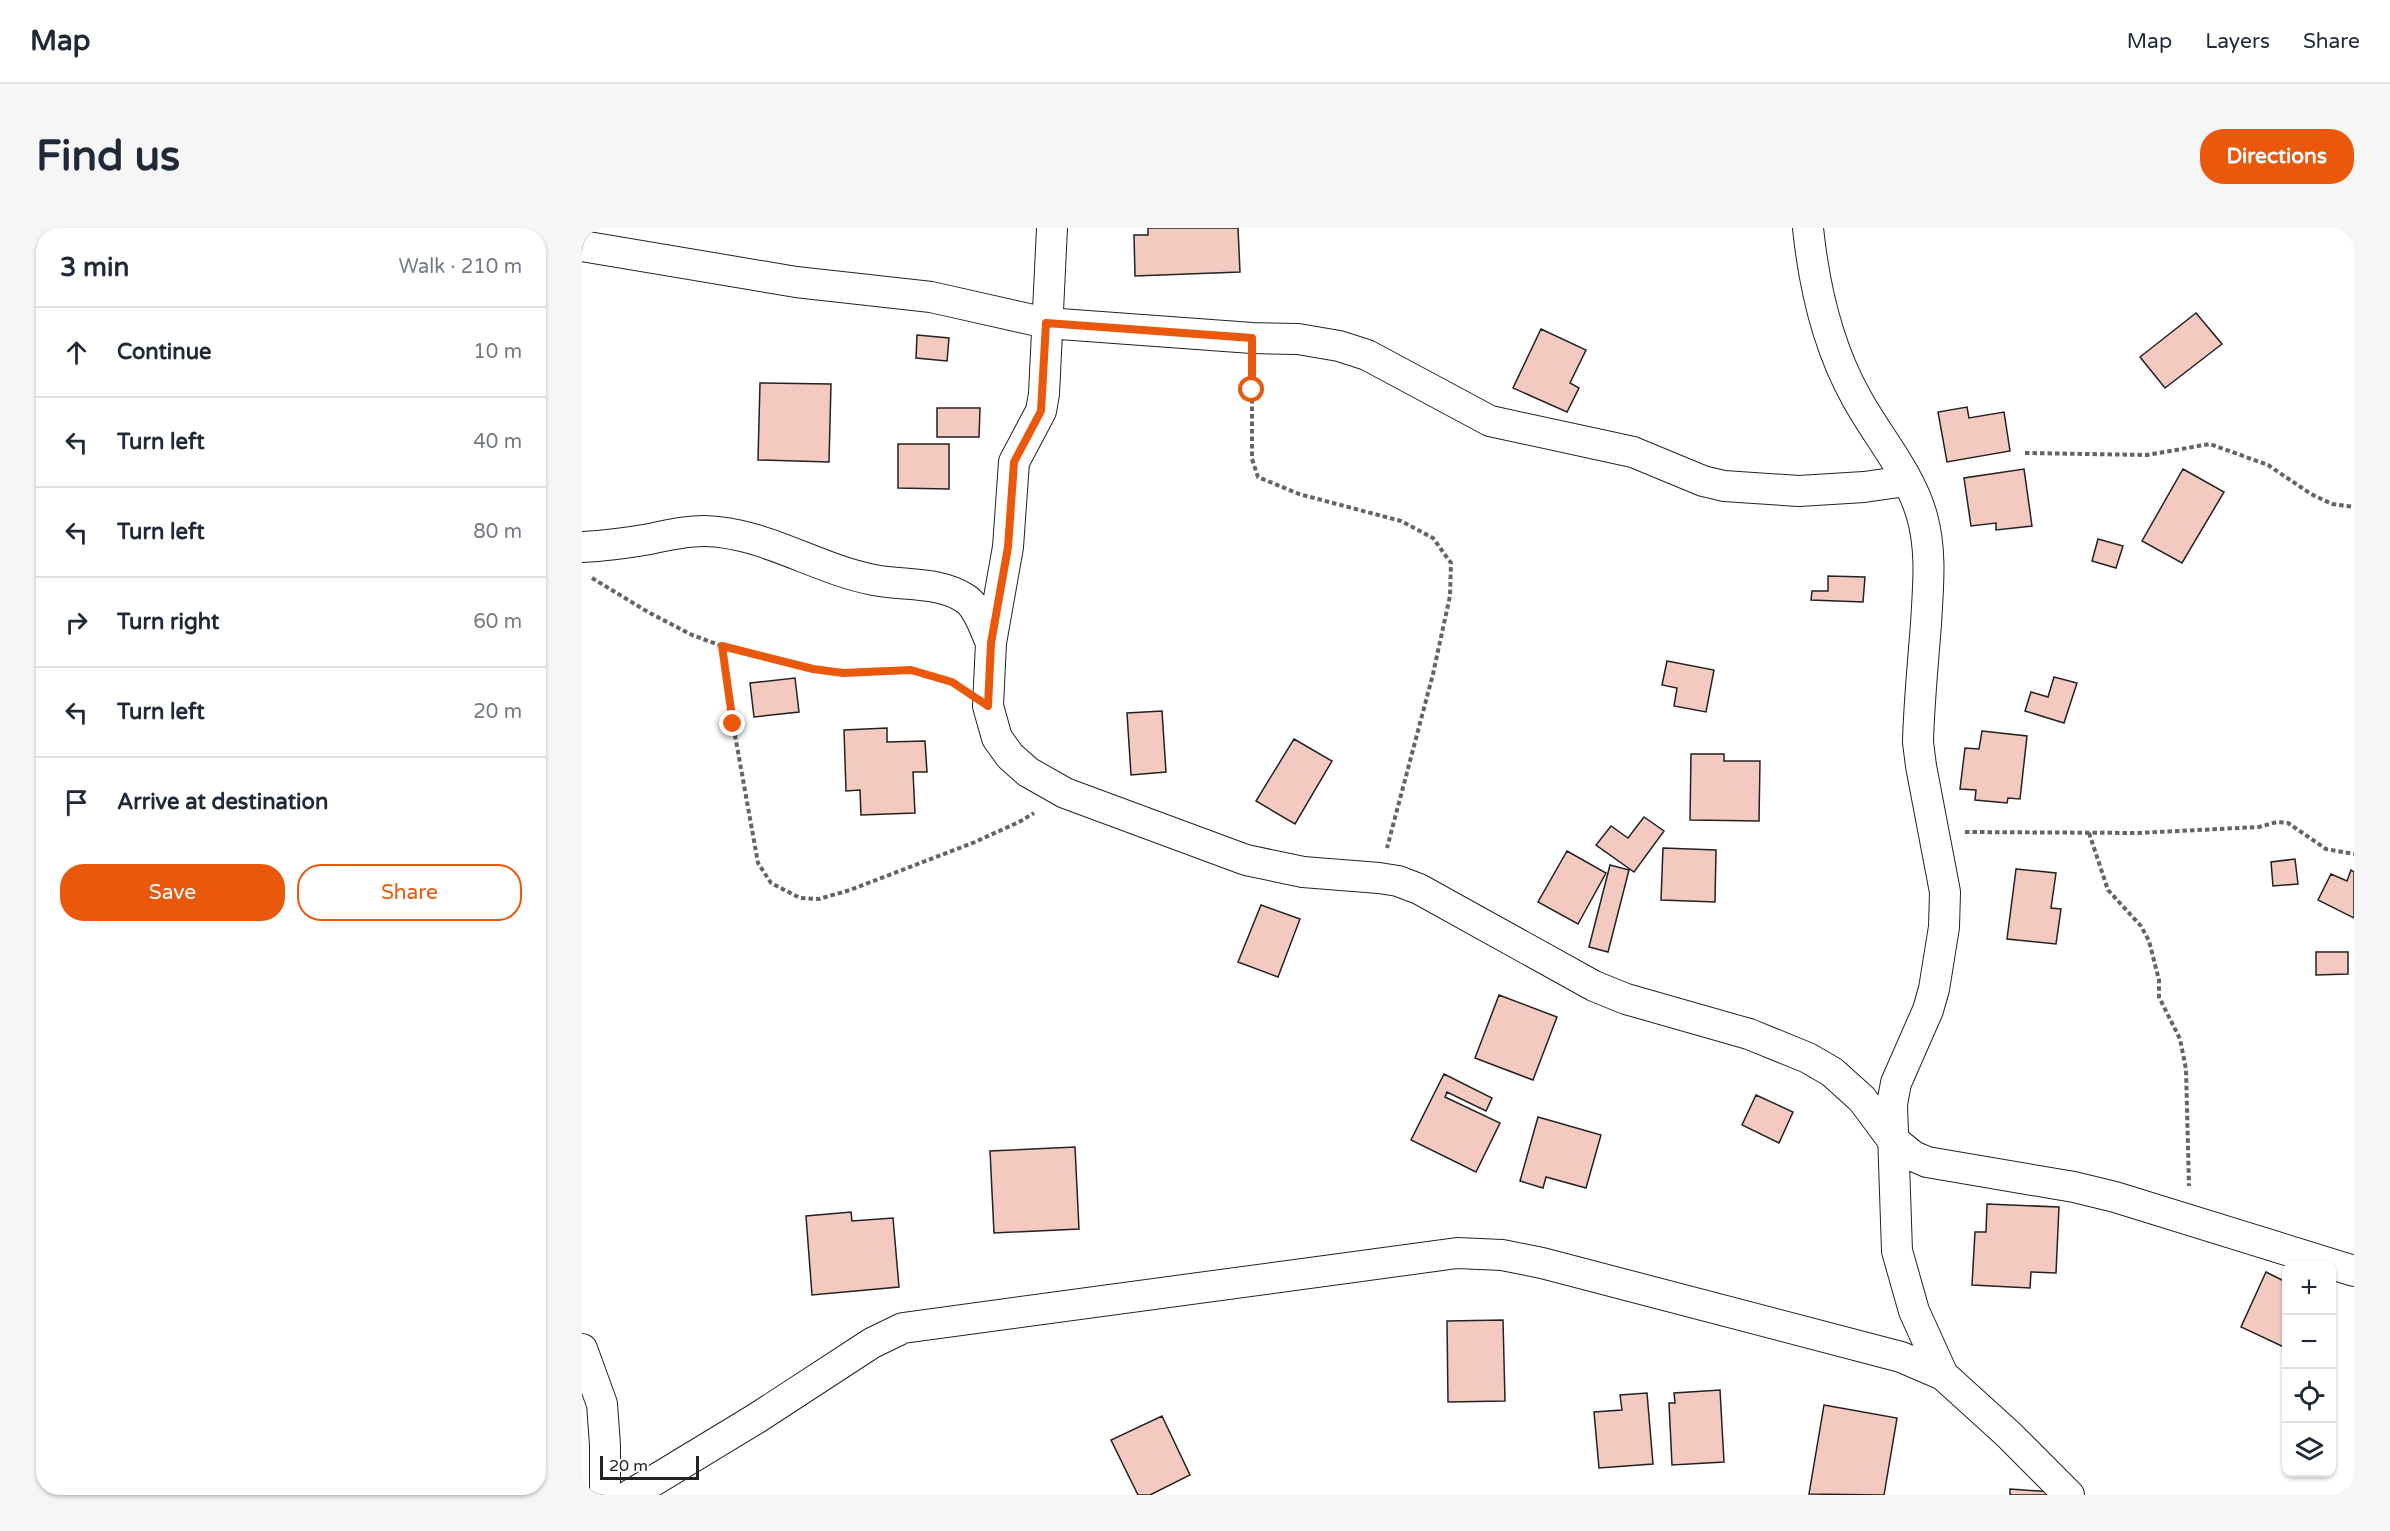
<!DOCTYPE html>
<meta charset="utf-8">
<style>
:root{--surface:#fff;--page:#f6f6f7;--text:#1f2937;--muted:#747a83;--line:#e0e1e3;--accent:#ea580c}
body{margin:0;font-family:"Varela Round",sans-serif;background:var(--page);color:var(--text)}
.controls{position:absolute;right:18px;bottom:18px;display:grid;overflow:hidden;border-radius:12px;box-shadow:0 2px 4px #0004}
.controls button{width:54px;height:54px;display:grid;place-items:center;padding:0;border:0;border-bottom:2px solid var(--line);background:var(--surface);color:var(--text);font:30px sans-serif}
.scale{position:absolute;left:18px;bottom:15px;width:99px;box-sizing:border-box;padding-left:6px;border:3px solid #222;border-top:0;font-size:16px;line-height:21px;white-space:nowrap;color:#222;-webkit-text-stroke:4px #fff;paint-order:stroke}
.stop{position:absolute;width:18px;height:18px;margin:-14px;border:4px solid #ea580c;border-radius:50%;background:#fff}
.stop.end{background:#ea580c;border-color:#fff;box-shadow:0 2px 6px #0008}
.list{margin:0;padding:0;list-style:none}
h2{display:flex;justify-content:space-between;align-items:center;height:78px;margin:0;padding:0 24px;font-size:26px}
h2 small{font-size:20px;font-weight:400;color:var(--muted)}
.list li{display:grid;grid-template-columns:39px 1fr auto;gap:18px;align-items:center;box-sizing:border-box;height:90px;padding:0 24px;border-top:2px solid var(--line)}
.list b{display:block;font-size:22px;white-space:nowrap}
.list em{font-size:20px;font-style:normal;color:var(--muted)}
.actions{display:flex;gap:12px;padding:18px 24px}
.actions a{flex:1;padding:14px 0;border:2px solid var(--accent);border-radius:24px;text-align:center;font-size:21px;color:var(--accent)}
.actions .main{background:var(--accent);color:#fff}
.icon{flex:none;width:33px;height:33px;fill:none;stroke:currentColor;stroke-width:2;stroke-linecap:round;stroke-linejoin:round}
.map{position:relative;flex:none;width:1772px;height:1267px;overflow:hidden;border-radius:24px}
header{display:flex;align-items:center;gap:36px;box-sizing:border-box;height:84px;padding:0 30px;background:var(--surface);border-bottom:2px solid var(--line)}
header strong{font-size:28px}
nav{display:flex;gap:33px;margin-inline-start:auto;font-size:21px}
.intro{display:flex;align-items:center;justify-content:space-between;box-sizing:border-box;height:144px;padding:0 36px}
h1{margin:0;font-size:42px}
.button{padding:15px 27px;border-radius:24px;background:var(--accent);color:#fff;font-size:21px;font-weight:700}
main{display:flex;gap:36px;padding:0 36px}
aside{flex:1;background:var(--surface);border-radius:24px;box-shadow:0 2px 4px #0004}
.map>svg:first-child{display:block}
.building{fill:#f3c9c0;stroke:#222;stroke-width:1.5}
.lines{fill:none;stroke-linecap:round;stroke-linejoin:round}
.street-casing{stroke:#222;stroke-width:32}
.path{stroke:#646464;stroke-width:4;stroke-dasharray:4.5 3;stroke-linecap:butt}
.street{stroke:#fff;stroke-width:30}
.route{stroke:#ea580c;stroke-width:8}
</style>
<header>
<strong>Map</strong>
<nav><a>Map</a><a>Layers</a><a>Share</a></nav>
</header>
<div class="intro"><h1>Find us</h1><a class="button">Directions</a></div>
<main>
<aside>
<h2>3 min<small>Walk · 210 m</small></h2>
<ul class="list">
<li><svg class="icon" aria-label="ahead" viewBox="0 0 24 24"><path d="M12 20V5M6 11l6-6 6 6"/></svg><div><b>Continue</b></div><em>10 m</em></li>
<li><svg class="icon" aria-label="left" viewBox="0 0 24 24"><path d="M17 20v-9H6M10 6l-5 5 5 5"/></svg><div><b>Turn left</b></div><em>40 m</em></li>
<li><svg class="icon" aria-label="left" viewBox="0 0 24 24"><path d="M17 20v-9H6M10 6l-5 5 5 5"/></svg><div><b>Turn left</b></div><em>80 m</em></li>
<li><svg class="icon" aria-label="right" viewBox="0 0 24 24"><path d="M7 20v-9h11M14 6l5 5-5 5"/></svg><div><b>Turn right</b></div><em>60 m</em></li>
<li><svg class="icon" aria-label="left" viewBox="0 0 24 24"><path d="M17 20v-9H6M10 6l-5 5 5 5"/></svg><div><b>Turn left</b></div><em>20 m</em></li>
<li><svg class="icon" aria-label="arrive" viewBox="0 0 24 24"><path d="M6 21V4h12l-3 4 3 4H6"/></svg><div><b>Arrive at destination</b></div></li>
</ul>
<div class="actions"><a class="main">Save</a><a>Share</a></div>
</aside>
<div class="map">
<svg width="1772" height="1267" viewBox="0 0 1772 1267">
<rect width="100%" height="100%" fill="#fff"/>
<!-- building -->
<path class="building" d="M566,0H656L658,44L553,48L552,7H566Z
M1614,85L1640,116L1583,160L1558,129Z
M959,101L1004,122L988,155L997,160L985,184L931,160Z
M335,107L367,110L365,133L334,130Z
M178,155L249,156L247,234L176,232Z
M1385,179L1387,190L1422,184L1428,223L1365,234L1356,184Z
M355,180H398L397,209H355Z
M316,216H367V261L316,260Z
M1442,241L1450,298L1414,302V295L1389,298L1382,250Z
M1601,241L1642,264L1600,335L1560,313Z
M1516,311L1541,318L1534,340L1510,333Z
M1246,348L1283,349L1281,374L1229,372L1230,363H1246Z
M1085,433L1132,442L1124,484L1092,478L1095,460L1080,457Z
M1472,449L1495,455L1482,495L1443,483L1449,464L1466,469Z
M213,450L217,484L172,489L168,455Z
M580,483L584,544L549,547L545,485Z
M305,500V514L343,513L345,544H331L333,585L279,587L278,562L264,563L262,502Z
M1400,503L1445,508L1438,571L1426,570L1425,575L1393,572L1394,562L1378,561L1383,520L1397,521Z
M712,511L750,533L713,596L674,573Z
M1109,526H1142V533H1178L1177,593L1108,592Z
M1062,589L1082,603L1052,644L1014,617L1029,598L1046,610Z
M1081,620L1134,622L1133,674L1079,672Z
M985,623L1024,645L996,696L956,674Z
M1713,631L1716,656L1691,658L1689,634Z
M1028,637L1047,642L1026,724L1007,719Z
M1434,641L1474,645L1469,680L1479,681L1474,716L1425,711Z
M1769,642L1772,644V690L1736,672L1749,646L1765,653Z
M679,677L718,691L696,749L656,734Z
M1734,724H1766V746L1734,747Z
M917,767L975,789L951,852L893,830Z
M862,846L910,870L904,883L865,864L863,869L918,895L894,944L829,912Z
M1174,867L1211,884L1197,915L1160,897Z
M956,889L1019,907L1004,960L964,949L961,960L938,953Z
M493,919L497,1001L412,1005L408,923Z
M1405,976L1477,979L1474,1045L1449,1044L1448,1060L1390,1057L1393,1004H1404Z
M269,984L270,993L311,990L317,1059L230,1067L224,988Z
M1684,1044L1704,1054V1120L1659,1099Z
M921,1092L923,1173L866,1174L865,1093Z
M1138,1162L1142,1234L1090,1237L1087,1175H1093L1092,1165Z
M1065,1165L1071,1236L1017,1240L1012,1184L1040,1182L1038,1167Z
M1242,1177L1315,1190L1302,1267L1227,1266Z
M580,1188L608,1247L568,1267H556L529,1212Z
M1428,1261L1471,1264L1470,1267H1428Z"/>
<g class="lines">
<defs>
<path id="street" d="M470,0L462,166L459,183L432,234L426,319L409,415L406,478L415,510L428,528L446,544L483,565L664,632L721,644L797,650L816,653L837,661L1012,758L1044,771L1167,806L1226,830L1250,844L1280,871L1309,910L1331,928L1345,934L1492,959L1533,969L1772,1043
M1226,0C1232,58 1245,117 1274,169C1295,208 1328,245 1340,288C1350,324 1346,359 1344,396C1341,435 1337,475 1336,514L1339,538L1363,664L1362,699L1352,761L1346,782L1314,855L1310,876L1315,1023L1332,1083L1361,1147L1426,1206L1487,1267
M0,18L214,54L349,69L464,95L670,110L716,111L757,118L785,127L908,193L1051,224L1121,253L1142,258L1217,263L1282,259L1324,253
M0,319C23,318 45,315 68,311C85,307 103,303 122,303C182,304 234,341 292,352C322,358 358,353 384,371C396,379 403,402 409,415
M0,1121L20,1176L23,1217V1267
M48,1267L175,1190L290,1115L321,1100L875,1025L920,1027L960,1035L1319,1129L1361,1147"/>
</defs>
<!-- street casing -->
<use href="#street" class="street-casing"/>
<!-- path -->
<path class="path" d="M670,141V231L676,249L717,266L819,293L851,310L869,335L868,368L851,446L805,620
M1443,225L1565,227L1628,216L1686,237L1729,266L1750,276L1772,279
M10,350L66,384L110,407L140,418L231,441L261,445L329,442L370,454L376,458
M140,418L151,496L176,635L189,655L218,670L237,671L268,662L393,614L437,594L452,585
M1383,604L1555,605L1677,599L1695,594L1706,595L1744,621L1772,626
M1507,605L1526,662L1559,698L1567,713L1577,752V769L1598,811L1604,841L1607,958"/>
<!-- street -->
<use href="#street" class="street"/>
</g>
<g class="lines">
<!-- route -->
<path class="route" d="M151,496L140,418L231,441L261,445L329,442L370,454L406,478L409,415L426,319L432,234L459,183L464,95L670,110V162"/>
</g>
</svg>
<div class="controls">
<button>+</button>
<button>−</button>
<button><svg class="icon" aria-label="locate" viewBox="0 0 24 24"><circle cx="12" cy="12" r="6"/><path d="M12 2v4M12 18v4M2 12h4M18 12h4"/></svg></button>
<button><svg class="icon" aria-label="layers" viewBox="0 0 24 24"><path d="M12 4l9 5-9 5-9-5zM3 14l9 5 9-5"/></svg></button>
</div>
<div class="scale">20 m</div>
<div class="stop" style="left:670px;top:162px"></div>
<div class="stop end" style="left:151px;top:496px"></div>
</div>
</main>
